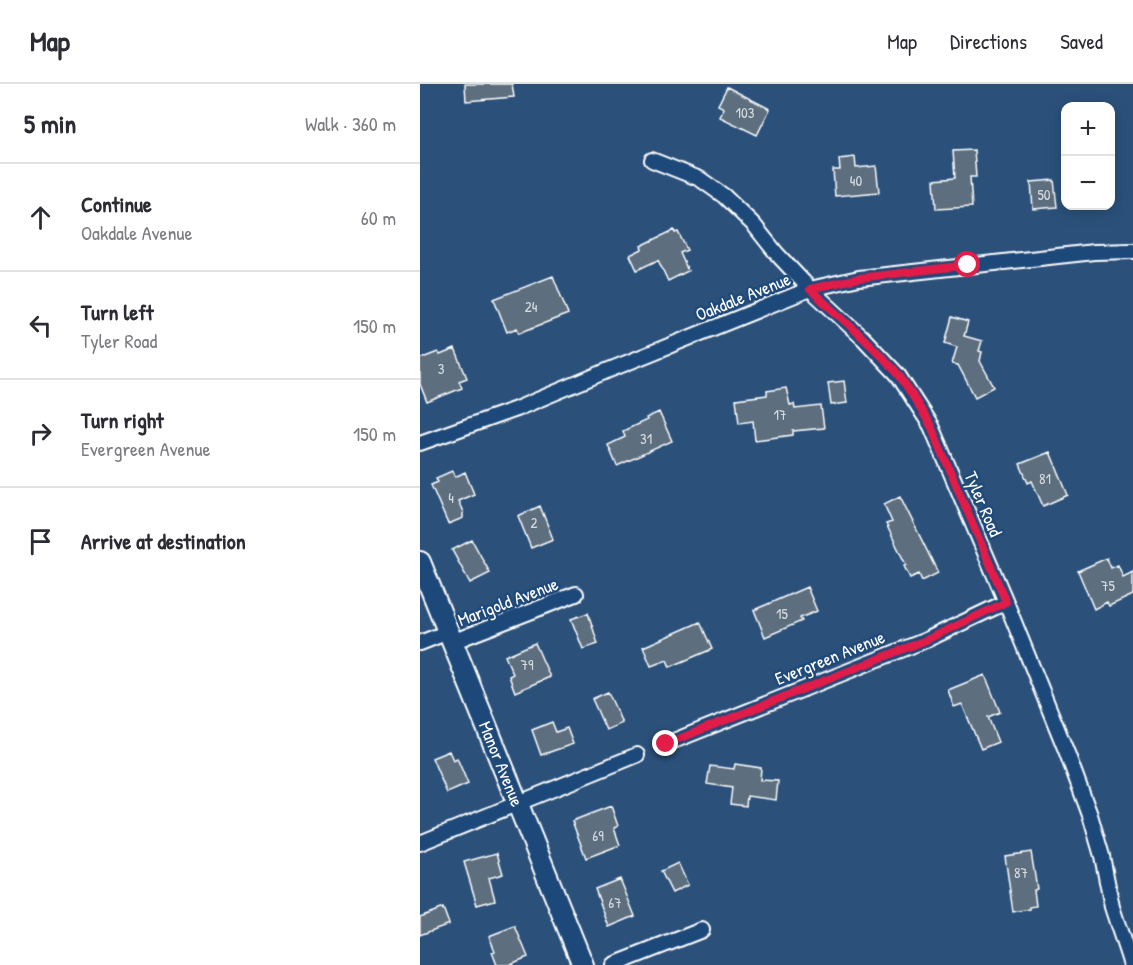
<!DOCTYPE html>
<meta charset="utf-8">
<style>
:root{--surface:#fff;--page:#f7f7f7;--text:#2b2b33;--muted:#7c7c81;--line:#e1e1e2}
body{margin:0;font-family:"Patrick Hand",sans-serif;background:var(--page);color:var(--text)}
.controls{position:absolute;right:18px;top:18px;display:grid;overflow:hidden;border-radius:12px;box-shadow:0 3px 15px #0003}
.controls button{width:54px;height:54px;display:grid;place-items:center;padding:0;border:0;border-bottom:2px solid var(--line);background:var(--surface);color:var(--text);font:30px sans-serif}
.stop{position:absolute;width:18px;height:18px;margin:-14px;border:4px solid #e11d48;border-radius:50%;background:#fff}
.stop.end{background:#e11d48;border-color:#fff;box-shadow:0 2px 6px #0008}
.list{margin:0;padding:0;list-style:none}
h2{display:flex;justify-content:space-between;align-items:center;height:78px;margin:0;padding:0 24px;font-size:26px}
h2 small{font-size:20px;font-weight:400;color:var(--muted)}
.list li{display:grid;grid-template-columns:39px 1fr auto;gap:18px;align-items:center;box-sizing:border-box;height:108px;padding:0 24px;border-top:2px solid var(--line)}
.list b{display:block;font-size:22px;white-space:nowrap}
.list p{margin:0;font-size:20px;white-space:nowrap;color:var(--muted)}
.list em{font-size:20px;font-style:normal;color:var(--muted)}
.icon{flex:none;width:33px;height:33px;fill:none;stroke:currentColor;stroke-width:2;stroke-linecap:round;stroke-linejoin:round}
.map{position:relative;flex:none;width:713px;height:881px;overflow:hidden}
header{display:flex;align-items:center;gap:36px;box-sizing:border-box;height:84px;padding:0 30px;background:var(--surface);border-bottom:2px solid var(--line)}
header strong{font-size:28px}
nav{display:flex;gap:33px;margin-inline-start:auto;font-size:21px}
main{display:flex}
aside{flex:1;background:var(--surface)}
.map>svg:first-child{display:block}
.building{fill:#5d6e7e;stroke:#fff;stroke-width:1.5}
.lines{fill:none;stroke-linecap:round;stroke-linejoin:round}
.street-casing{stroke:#fff;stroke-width:18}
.secondary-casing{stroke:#fff;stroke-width:24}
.street{stroke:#1f4a7a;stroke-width:14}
.secondary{stroke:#1f4a7a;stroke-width:20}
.route{stroke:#e11d48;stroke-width:8}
.labels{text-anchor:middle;stroke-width:5;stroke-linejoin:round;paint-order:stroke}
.number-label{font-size:15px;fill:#d6dbdf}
.street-label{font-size:18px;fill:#fff;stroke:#1f4a7a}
</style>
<header>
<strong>Map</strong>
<nav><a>Map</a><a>Directions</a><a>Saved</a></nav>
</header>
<main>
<aside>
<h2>5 min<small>Walk · 360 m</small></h2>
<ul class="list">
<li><svg class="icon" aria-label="ahead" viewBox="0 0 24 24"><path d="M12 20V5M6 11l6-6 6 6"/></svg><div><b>Continue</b><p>Oakdale Avenue</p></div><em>60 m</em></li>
<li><svg class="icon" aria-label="left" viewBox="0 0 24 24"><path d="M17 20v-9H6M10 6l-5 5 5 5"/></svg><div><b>Turn left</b><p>Tyler Road</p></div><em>150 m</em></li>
<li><svg class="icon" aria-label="right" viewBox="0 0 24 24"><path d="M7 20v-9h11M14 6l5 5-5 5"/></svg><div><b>Turn right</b><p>Evergreen Avenue</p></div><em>150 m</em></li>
<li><svg class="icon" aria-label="arrive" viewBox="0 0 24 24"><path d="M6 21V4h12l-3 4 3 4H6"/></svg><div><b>Arrive at destination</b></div></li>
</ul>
</aside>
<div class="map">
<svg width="713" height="881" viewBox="0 0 713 881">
<rect width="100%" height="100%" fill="#2b517b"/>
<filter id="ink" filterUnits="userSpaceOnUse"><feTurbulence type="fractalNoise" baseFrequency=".0167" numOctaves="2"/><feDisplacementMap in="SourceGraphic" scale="12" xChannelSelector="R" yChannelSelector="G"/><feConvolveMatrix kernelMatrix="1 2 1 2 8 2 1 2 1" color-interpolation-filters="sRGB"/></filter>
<g filter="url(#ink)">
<!-- building -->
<path class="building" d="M45,0H92L94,13L46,17Z
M307,3L350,25L337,51L300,33L304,24L298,21Z
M554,66L556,93H550L552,123L516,125L514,96L535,94L533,67Z
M435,73L436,84L456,82L459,108L415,112L413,86H420L419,75Z
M634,96L637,123L613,125L611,98Z
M254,146L255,149L258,148L267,166L260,169L268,187L248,197L238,176L217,186L210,171L222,165L221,162Z
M133,192L148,230L99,249L97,244L87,248L74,215Z
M532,233L548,238L544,252L562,257L559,267L562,268L560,277L574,303L555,313L538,281L532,280L537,263L525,259Z
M35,265L47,294L39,297L42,304L7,318L0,300V275L18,268L20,271Z
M424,297L427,319L411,321L408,299Z
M366,304L370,321L374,320L375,325L401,322L404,344L373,347V351L335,356L333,337L319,339L316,315L347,311V307Z
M239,328L252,357L197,382L188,361L205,353L203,347L227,336L226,334Z
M630,368L648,411L623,422L612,397L608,399L600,380Z
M32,387L35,393L45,388L54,410L38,417L43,428V434L28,440L11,401L18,398L16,394Z
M480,412L518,489L502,497L499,490L490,494L484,482L486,481L466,440L472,438L464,420Z
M120,422L133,455L111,464L98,432Z
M52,456L70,489L50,499L32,466Z
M687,474L691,484L698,481L703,493L713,488V511L689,522L687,518L674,525L658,487Z
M387,503L397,527L380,534L382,537L345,553L334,526Z
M168,529L178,560L163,565L151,535Z
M280,538L292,565L250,583L247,576L231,582L223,563Z
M115,559L130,593L95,608L89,592L93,590L85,572Z
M565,591L580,628L568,633L578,658L561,665L542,620L534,623L528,606Z
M188,608L202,639L186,646L172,615Z
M132,638L136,648L147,644L153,660L121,671L112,646Z
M29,667L33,676L37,674L48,700L27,709L12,674Z
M315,680L341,684L340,696L358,697L356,716L327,712L326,722L310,720L312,704L287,700L290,682L314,685Z
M191,722L198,742L194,744L200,761L166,774L152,737Z
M611,768L617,805L614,806L616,822L610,823V825L593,828L585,772Z
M77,769L83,790L69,794L75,816L57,821L44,778Z
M258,779L268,801L252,809L241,787Z
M200,795L215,832L189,843L175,805Z
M23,824L29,840L0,851V833Z
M95,842L108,873L88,881H77L72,868L75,867L69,852Z"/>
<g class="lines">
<defs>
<path id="street" d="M232,76L280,95L304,112L334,141L357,170L390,205L443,254L478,291L511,342L586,518L647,669L670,731L682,772L692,823L711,881
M0,359L96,325L189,286L390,205L439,194L674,168L713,167
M32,558L156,510
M0,559L28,548
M246,660L506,556L586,518
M0,759L217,671
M193,881L282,846"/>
<path id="secondary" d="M0,478L163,881"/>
</defs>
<!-- street casing -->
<use href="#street" class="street-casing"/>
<!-- secondary casing -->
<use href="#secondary" class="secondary-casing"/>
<!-- street -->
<use href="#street" class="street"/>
<!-- secondary -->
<use href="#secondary" class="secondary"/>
</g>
</g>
<g class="lines" filter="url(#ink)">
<!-- route -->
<path class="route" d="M246,660L506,556L586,518L511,342C500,325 490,306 478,290C452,259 419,233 390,205L439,194L548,181"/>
</g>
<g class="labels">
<!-- number labels -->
<g class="number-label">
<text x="325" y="34">103</text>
<text x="436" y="102">40</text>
<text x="624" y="116">50</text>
<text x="111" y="228">24</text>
<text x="21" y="290">3</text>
<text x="360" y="336">17</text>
<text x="226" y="360">31</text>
<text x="625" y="400">81</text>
<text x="31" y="419">4</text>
<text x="114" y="444">2</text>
<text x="688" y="507">75</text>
<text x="362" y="535">15</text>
<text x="107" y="586">79</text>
<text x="178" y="757">69</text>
<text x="601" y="794">87</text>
<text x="195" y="824">67</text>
</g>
<!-- street labels -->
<g class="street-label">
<text transform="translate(323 213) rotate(-22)" y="6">Oakdale Avenue</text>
<text transform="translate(563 420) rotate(67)" y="6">Tyler Road</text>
<text transform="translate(88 518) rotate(-21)" y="6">Marigold Avenue</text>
<text transform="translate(410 574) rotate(-22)" y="6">Evergreen Avenue</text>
<text transform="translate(81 680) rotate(68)" y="6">Manor Avenue</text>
</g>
</g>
</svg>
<div class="controls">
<button>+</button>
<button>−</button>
</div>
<div class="stop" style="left:548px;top:181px"></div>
<div class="stop end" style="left:246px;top:660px"></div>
</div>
</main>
